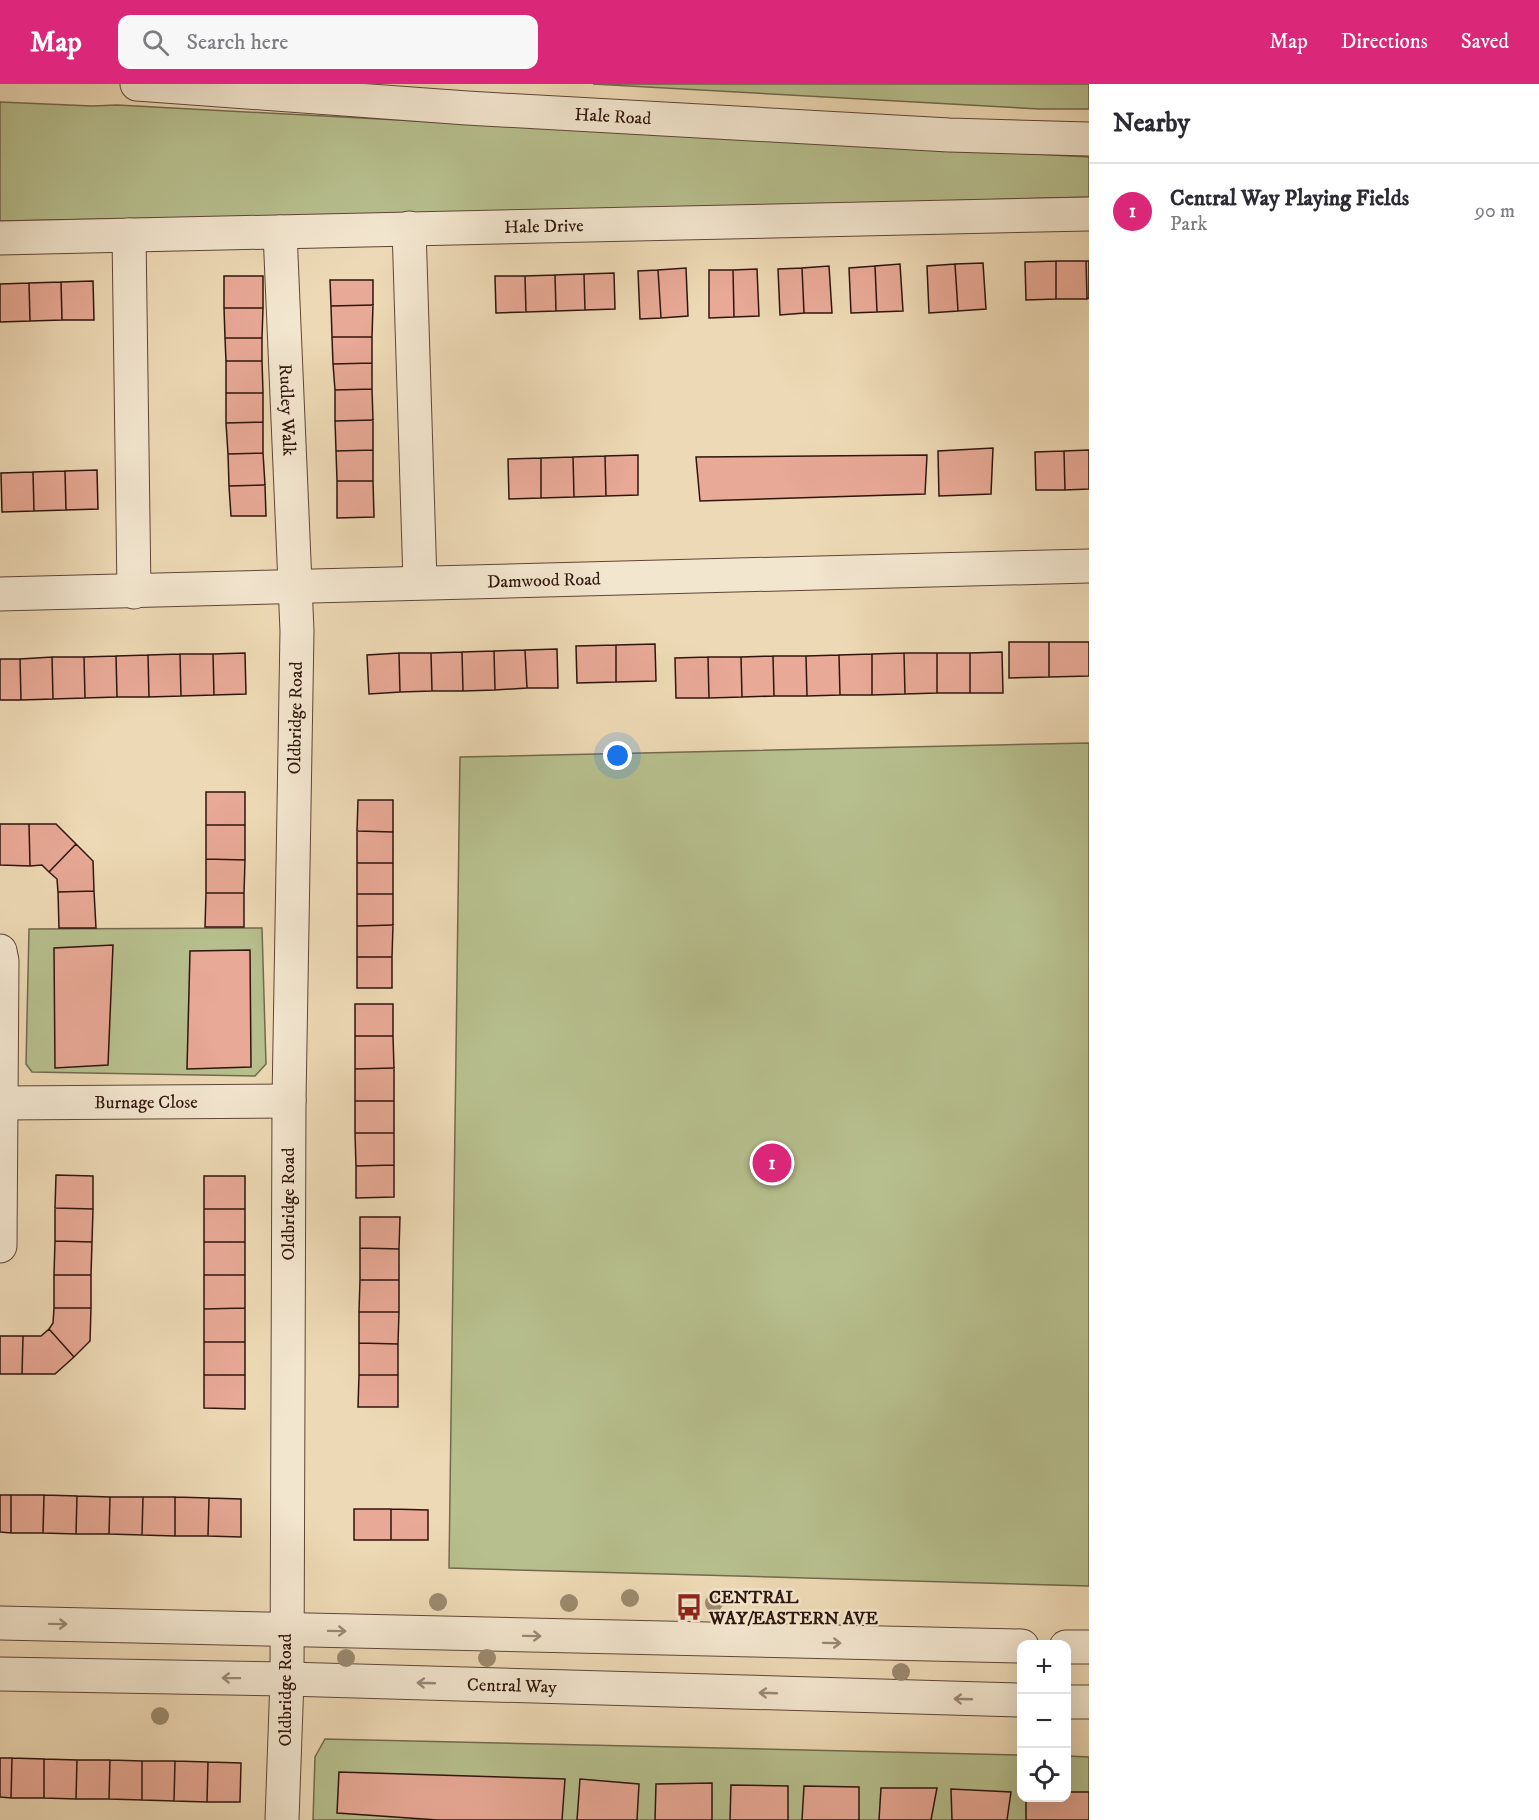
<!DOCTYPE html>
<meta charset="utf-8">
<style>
:root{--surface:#fff;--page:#f7f7f7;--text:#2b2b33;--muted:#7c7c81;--line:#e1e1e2;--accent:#db2777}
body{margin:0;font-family:"IM FELL DW Pica",serif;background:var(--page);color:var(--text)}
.controls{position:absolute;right:18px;bottom:18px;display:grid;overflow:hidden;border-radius:12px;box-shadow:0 6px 24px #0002}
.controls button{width:54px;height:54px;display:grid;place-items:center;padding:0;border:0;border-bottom:2px solid var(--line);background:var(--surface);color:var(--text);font:30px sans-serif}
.you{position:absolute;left:618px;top:672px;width:21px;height:21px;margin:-15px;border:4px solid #fff;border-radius:50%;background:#1a73e8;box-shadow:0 0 0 9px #1a73e833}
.badge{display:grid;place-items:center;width:39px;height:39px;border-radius:50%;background:var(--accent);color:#fff;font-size:20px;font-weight:700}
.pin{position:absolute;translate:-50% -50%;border:3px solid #fff;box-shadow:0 2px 6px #0006}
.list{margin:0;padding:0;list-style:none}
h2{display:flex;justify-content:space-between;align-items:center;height:78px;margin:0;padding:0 24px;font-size:26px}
h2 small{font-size:20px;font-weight:400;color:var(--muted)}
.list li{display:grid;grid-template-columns:39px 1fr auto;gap:18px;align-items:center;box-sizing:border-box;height:96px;padding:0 24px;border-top:2px solid var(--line)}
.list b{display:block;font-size:22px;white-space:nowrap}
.list p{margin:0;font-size:20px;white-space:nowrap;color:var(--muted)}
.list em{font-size:20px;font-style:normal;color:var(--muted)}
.icon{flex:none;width:33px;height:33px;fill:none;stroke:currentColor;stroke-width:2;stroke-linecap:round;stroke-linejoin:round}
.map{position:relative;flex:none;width:1089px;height:1736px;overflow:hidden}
header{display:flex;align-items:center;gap:36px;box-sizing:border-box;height:84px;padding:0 30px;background:var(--accent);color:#fff}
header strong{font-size:28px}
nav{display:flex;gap:33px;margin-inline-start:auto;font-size:21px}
.search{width:420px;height:54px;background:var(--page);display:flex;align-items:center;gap:15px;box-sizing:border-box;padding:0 21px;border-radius:12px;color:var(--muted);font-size:22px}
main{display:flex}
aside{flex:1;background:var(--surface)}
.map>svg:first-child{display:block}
.green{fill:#b7bf8e;stroke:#736a4d;stroke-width:1.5}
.building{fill:#e8a996;stroke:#2f150c;stroke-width:1.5}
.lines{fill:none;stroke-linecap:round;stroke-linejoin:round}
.minor-casing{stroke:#5e4636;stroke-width:35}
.minor{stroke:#f3e6cf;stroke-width:33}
.tree{fill:#9b896e}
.oneway{stroke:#9b8877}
.labels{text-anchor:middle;stroke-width:4.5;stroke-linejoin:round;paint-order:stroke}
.street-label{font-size:18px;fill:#2f150c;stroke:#f3e6cf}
.poi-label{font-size:18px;font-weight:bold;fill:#2f150c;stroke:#f3e6cf;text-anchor:start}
</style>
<header>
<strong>Map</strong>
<div class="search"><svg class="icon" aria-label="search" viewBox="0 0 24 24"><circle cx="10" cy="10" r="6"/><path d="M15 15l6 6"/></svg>Search here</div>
<nav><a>Map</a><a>Directions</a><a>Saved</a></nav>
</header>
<main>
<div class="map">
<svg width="1089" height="1736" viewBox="0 0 1089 1736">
<rect width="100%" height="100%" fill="#edd9b5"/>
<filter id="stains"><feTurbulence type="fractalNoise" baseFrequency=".00333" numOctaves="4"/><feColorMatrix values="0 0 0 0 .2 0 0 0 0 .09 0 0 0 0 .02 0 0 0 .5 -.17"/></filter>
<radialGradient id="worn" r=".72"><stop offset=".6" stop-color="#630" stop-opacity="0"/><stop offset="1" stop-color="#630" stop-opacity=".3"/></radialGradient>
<!-- green -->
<path class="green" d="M593,0H1089V25H1039Z
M0,18L92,22L117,21L1089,73V113L559,127L0,137Z
M1089,659V1502L449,1484L460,673Z
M262,844L266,980L255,992L32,988L26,980L29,845Z
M325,1655L1021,1671L1022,1714H1066L1067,1672L1089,1673V1736H313L315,1673Z"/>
<!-- building -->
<path class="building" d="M1056,177H1086L1087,215H1056Z
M1056,177V215L1026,216L1025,178Z
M1086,177H1089V214L1087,215Z
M983,179L986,225L958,227L955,180Z
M900,180L903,227L877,228L875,182Z
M955,180L958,227L929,229L927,182Z
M829,182L832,229H804L802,184Z
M875,182L877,228L851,229L849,184Z
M686,184L688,232L661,234L658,186Z
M802,184L804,229L780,231L778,185Z
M757,185L759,232L734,233L733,186Z
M658,186L661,234L640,235L638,187Z
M709,186H733L734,233L709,234Z
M614,189L615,225L585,226L584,190Z
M584,190L585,226L556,227L555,191Z
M555,191L556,227L526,228L525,192Z
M224,192H263V224H224Z
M495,192H525L526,228L496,229Z
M330,196H373V221L331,222Z
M93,197L94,236H62L61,198Z
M61,198L62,236L30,237L29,199Z
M29,199L30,237L0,238V200Z
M373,221L372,253H332L331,222Z
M224,224H263L262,254H225Z
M332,253H372V279L333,280Z
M225,254H262V277H226Z
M226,277H262L263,309H226Z
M372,279V305L335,306L333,280Z
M372,305L373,336L335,337V306Z
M226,309H263V338L226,339Z
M373,336V366L336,367L335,337Z
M263,338V369L228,370L226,339Z
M993,364L991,410L939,412L938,367Z
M373,366V397H337L336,367Z
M1089,366V405L1065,406L1064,367Z
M1064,367L1065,406H1036L1035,368Z
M263,369L265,401L229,402L228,370Z
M638,371V411L606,412L605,372Z
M927,371L925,410L700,417L696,373Z
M605,372L606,412L574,413L573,373Z
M573,373L574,413L541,414V374Z
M541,374V414L509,415L508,375Z
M97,386L98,425L66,426L65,387Z
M65,387L66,426L34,427L33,388Z
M33,388L34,427L2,428L1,389Z
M337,397H373L374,433L337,434Z
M265,401L266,432H231L229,402Z
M1009,558H1049V593L1009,594Z
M1049,558H1089V592L1049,593Z
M655,560L656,597L616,598V561Z
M616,561V598L577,599L576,562Z
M557,565L558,604H527L525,566Z
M525,566L527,604L495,606L494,567Z
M494,567L495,606L463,607L462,568Z
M462,568L463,607H432L431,569Z
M1002,568L1003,609H970V569Z
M245,569L246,610L214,611L213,570Z
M399,569H431L432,607L400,608Z
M399,569L400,608L369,610L367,571Z
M904,569H937V609L905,610Z
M904,569L905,610L872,611V570Z
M937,569H970V609H937Z
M180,570H213L214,611L181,612Z
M180,570L181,612L149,613L148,571Z
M872,570V611H840L839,571Z
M148,571L149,613H117L116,572Z
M839,571L840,611L807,612L806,572Z
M116,572L117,613L85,614L84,573Z
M773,572H806L807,612H774Z
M773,572L774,612L742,613L741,573Z
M52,573L53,615L21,616L20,575Z
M52,573H84L85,614L53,615Z
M708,573H741L742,613L709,614Z
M708,573L709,614H676L675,574Z
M0,575H20L21,616H0Z
M206,708H245V741H206Z
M358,716H393V748L357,747Z
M0,740H29L30,782L0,781Z
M29,740H56L76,760L49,788L42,781L30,782Z
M206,741H245V776L206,775Z
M357,747L393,748V779H357Z
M76,760L93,777L94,807L58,808L57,795L49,788Z
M206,775L245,776L244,809H206Z
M357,779H393V810H357Z
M94,807L96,844H59L58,808Z
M206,809H244V843H205Z
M357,810H393V841L357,842Z
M393,841L392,873H357V842Z
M113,861L108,981L55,984L54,864Z
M250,866L251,983L187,985L190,867Z
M357,873H392V904H357Z
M355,920H393V952H355Z
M355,952H393L394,984L355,985Z
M394,984V1017H355V985Z
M355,1017H394V1049H355Z
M355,1049H394V1081L356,1082Z
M394,1081V1113L356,1114V1082Z
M56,1091L93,1092V1125L55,1124Z
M204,1092H245V1125H204Z
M55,1124L93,1125L92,1158L55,1157Z
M204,1125H245V1158H204Z
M360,1133H400L399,1165L360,1164Z
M55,1157L92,1158L91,1191H54Z
M204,1158H245V1191H204Z
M360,1164L399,1165V1196H360Z
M54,1191H91V1224H54Z
M204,1191H245V1224L204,1225Z
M360,1196H399V1228H359Z
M54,1224H91L90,1257L74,1273L49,1245L53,1239Z
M245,1224V1258H204V1225Z
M359,1228H399L398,1260L359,1259Z
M49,1245L74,1273L55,1290H22L23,1252H41Z
M0,1252H23L22,1290H0Z
M204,1258H245V1291H204Z
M359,1259L398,1260V1291H359Z
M204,1291H245V1325L204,1324Z
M359,1291H398V1323H358Z
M0,1411H11V1449L0,1448Z
M11,1411H44L43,1449H11Z
M44,1411L77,1412L76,1450L43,1449Z
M77,1412L110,1413L109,1450H76Z
M110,1413H143L142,1451L109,1450Z
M143,1413H175V1452L142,1451Z
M175,1413L209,1414L208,1452H175Z
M209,1414L241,1415V1453L208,1452Z
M354,1425H391V1456H354Z
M391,1425L428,1426V1456H391Z
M0,1674H12L11,1714L0,1713Z
M12,1674L44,1675V1714H11Z
M44,1675L77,1676L76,1715L44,1714Z
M77,1676H110L109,1715H76Z
M110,1676L142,1677V1716L109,1715Z
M142,1677H175L174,1717L142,1716Z
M175,1677L208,1678L207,1718L174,1717Z
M208,1678L241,1679L240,1718H207Z
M339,1688L565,1695L562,1736H438L337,1729Z
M580,1695L639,1700L637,1736H577Z
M712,1699V1736H655L656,1700Z
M731,1701L788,1702V1736H730Z
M804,1702L859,1703V1736H802Z
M881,1704H937L931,1736H879Z
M951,1705L1011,1708L1007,1736H952Z
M1066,1708H1089V1736H1026V1714H1066Z"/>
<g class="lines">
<defs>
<g id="minor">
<path id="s1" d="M137,0L467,24L949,51L1089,55"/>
<path d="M409,144L420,498"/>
<path id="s2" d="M280,148L297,547L289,1017L287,1595L282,1736"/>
<path d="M129,151L134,508"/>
<path id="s3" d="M0,154L1089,130"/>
<path id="s4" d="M0,510L1089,482"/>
<path d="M0,867L2,877L0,1162"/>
<path id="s5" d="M2,1019L289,1017"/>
<path d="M0,1539L1022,1562"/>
<path d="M1066,1563H1089"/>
<path id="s6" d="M0,1590L287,1595L1022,1616"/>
<path d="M1066,1618H1089"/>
</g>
</defs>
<!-- minor casing -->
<use href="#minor" class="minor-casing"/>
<!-- minor -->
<use href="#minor" class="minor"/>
</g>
<!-- trees -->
<g class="tree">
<circle cx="630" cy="1514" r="9"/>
<circle cx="438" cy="1518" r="9"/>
<circle cx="569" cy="1519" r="9"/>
<circle cx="714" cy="1519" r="9"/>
<circle cx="346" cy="1574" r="9"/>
<circle cx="487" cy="1574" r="9"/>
<circle cx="901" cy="1588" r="9"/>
<circle cx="160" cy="1632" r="9"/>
</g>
<!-- one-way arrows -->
<defs><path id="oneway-shaft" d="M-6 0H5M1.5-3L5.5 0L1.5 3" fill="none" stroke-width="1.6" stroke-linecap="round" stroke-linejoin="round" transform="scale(1.5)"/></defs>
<g class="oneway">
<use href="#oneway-shaft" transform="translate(58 1540) rotate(1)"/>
<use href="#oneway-shaft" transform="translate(337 1547) rotate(1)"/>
<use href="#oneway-shaft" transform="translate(532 1552) rotate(1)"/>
<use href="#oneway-shaft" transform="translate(832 1559) rotate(1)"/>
<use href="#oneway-shaft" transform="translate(231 1594) rotate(-179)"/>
<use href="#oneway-shaft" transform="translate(426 1599) rotate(-178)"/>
<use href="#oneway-shaft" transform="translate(768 1609) rotate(-178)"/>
<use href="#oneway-shaft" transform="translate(963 1615) rotate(-178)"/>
</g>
<!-- icons -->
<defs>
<symbol id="bus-bare" viewBox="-9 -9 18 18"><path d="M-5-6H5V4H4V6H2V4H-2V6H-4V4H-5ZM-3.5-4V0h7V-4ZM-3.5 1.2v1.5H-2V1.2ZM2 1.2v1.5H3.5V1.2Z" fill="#8f2418" stroke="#f3e6cf" stroke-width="2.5" paint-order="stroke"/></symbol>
</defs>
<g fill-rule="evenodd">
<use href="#bus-bare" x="670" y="1504" width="38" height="38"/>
</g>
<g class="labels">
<!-- street labels -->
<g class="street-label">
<text dy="6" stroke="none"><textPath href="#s1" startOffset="477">Hale Road</textPath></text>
<text dy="6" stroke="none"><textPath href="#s3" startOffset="544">Hale Drive</textPath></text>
<text dy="6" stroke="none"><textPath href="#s2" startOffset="178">Rudley Walk</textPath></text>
<text dy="6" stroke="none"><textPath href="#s4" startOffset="544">Damwood Road</textPath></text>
<text transform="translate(295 634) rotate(-89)" y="6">Oldbridge Road</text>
<text dy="6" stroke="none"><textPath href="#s5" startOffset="144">Burnage Close</textPath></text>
<text transform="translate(288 1120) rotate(-90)" y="6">Oldbridge Road</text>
<text dy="6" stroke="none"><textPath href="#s6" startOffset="512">Central Way</textPath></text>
<text transform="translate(285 1606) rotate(-90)" y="6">Oldbridge Road</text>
</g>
<!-- poi labels -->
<g class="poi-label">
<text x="709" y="1519">CENTRAL<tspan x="709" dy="21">WAY/EASTERN AVE</tspan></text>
</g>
</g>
<rect width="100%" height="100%" filter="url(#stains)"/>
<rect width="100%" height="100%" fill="url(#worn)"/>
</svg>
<div class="controls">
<button>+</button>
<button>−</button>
<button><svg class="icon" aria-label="locate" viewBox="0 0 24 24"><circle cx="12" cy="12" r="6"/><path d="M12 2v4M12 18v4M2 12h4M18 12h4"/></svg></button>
</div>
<div class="you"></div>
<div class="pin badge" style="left:772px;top:1079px">1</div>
</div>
<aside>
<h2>Nearby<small></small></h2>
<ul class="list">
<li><span class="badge">1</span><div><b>Central Way Playing Fields</b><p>Park</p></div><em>90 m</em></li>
</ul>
</aside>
</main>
